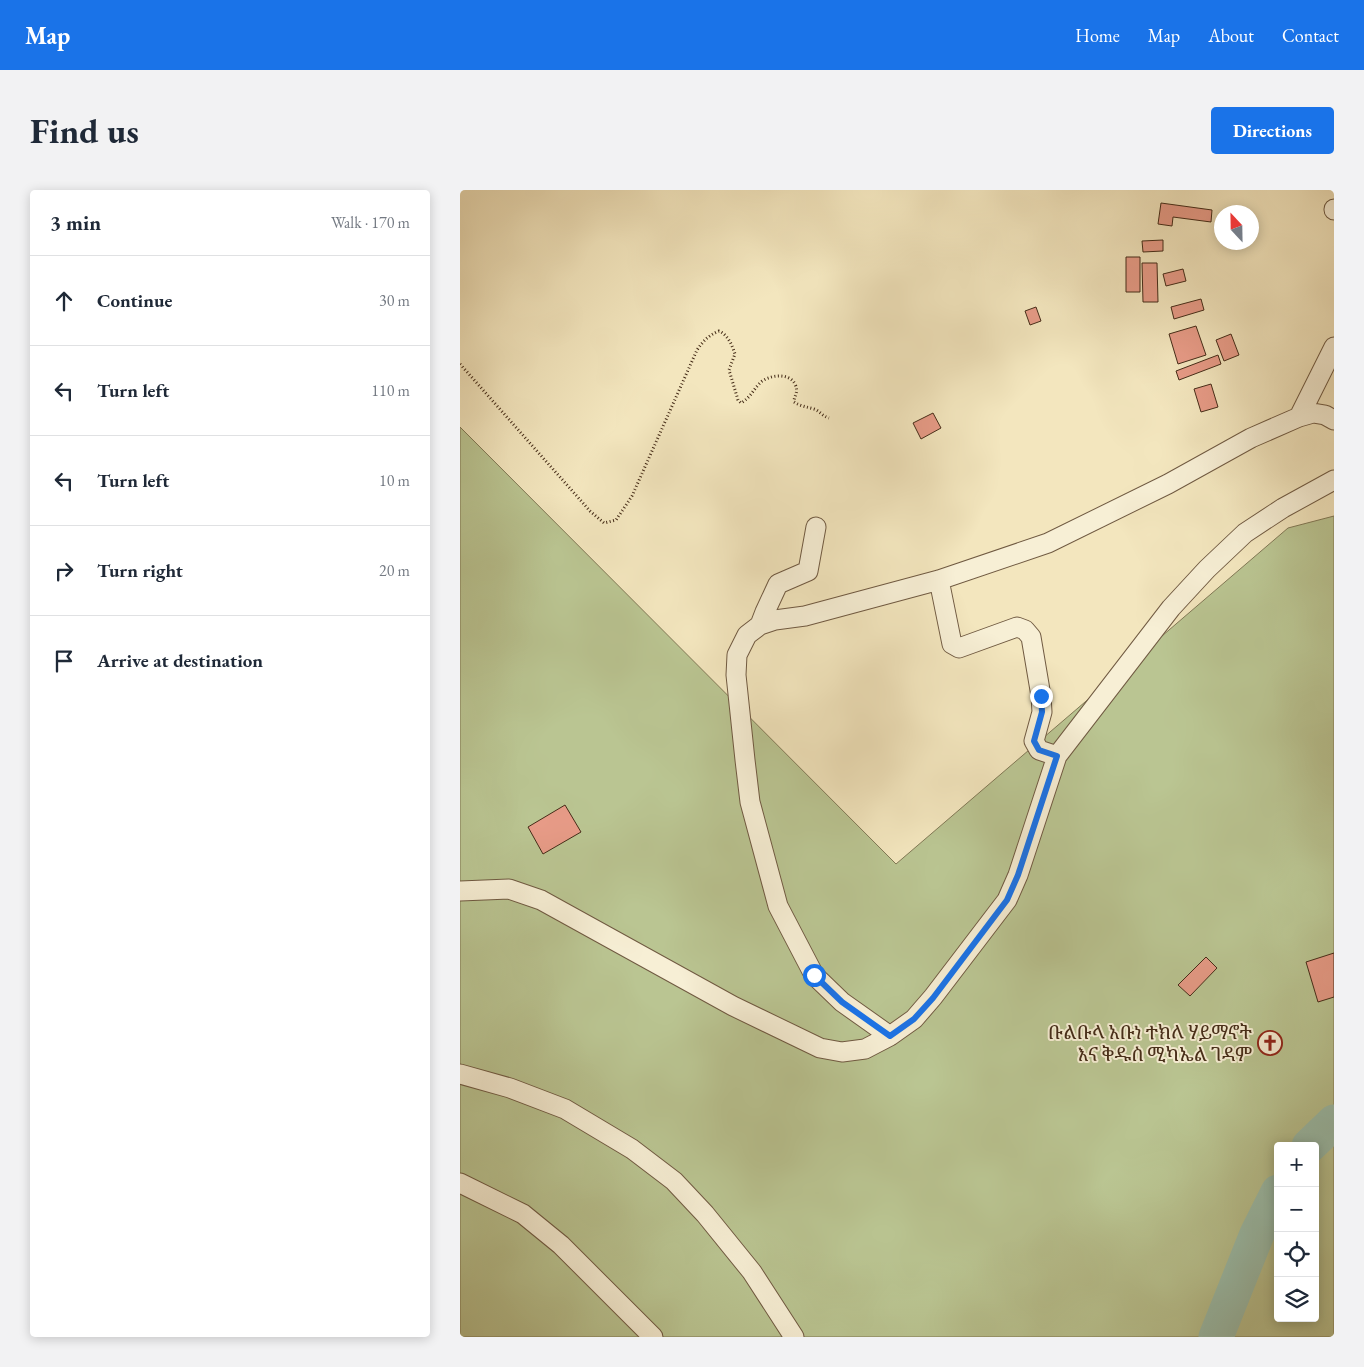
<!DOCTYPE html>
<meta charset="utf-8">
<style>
:root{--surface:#fff;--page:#f2f2f3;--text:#1f2937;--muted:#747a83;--line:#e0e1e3;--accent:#1a73e8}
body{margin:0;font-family:"EB Garamond","Noto Serif Ethiopic",serif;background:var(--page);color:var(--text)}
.controls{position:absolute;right:15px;bottom:15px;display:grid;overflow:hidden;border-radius:5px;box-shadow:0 2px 12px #0003}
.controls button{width:45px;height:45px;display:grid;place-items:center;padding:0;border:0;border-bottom:1px solid var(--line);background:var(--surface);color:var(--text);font:25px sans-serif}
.compass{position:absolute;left:754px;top:15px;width:45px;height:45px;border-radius:50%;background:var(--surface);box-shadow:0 2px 12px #0003;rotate:338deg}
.stop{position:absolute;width:15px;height:15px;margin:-11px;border:4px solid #1a73e8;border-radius:50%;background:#fff}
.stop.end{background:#1a73e8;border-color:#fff;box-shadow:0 1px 5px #0008}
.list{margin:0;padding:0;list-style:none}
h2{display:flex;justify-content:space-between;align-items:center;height:65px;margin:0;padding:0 20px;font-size:21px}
h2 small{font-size:16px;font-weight:400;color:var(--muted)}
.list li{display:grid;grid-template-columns:32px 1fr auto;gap:15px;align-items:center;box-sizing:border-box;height:90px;padding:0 20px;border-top:1px solid var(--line)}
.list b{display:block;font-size:19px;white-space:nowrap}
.list em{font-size:16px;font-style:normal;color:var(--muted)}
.icon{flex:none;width:28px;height:28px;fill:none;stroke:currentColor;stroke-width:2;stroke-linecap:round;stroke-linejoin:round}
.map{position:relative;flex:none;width:874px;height:1147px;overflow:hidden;border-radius:5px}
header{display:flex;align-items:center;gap:30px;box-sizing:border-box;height:70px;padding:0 25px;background:var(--accent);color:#fff}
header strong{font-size:24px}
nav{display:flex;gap:28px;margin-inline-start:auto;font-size:18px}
.intro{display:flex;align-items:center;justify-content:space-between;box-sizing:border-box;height:120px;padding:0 30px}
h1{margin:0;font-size:35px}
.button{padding:12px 22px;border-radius:5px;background:var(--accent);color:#fff;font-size:18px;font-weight:700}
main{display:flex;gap:30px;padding:0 30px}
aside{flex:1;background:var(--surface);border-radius:5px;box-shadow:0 2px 12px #0003}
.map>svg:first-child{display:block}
.green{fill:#bac592;stroke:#807855;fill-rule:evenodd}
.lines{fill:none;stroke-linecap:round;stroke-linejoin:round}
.river{stroke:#9bc0ae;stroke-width:35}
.building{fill:#e79b87;stroke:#452c18}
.street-casing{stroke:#705a42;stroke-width:21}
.path{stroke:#452c18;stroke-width:3;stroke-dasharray:1 2.5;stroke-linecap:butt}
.street{stroke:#f7efd5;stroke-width:19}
.route{stroke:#1a73e8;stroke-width:6}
.labels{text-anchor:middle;stroke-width:4;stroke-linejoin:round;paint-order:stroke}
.poi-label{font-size:19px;fill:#452c18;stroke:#f7efd5;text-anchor:end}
</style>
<header>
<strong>Map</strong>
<nav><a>Home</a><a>Map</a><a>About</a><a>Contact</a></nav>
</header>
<div class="intro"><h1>Find us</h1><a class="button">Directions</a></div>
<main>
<aside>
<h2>3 min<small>Walk · 170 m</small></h2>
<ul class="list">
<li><svg class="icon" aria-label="ahead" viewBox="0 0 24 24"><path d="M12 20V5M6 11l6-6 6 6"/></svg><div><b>Continue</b></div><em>30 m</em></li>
<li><svg class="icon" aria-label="left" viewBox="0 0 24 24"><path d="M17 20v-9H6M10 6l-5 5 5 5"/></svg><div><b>Turn left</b></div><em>110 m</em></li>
<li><svg class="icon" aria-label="left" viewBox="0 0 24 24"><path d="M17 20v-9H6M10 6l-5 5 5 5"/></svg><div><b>Turn left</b></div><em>10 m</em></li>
<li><svg class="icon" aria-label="right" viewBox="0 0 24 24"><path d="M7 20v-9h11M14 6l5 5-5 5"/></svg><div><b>Turn right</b></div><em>20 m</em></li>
<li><svg class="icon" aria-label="arrive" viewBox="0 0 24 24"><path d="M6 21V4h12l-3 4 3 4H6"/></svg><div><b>Arrive at destination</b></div></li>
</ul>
</aside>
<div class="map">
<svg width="874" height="1147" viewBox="0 0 874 1147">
<rect width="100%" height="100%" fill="#f3e6be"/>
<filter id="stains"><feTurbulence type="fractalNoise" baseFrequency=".004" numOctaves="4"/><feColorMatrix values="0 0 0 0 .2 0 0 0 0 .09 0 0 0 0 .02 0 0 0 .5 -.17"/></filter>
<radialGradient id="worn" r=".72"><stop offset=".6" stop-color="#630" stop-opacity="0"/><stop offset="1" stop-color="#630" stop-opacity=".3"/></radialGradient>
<!-- green -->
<path class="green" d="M0,237L436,674L828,338L874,326V1147H0ZM818,956H855V1128H818Z"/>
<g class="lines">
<!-- river -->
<path class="river" d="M849,956L874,932
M756,1147L797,1044L818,1002"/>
</g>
<!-- building -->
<path class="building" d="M701,13L752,20L751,32L713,27L712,36L698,34Z
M703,50V61L683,62L682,51Z
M666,67H680V102H666Z
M682,73H697L698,112H683Z
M723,79L726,91L706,96L703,84Z
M741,109L744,120L714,129L711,117Z
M576,117L581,131L570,135L565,121Z
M736,136L746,165L718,174L709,144Z
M771,144L779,165L764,171L756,150Z
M758,165L761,174L719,190L716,181Z
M751,194L758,217L741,222L734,199Z
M473,223L481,238L461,249L453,233Z
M105,615L121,642L83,664L68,637Z
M874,763V807L858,812L846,772Z
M746,767L757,778L730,806L718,795Z"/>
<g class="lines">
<defs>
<path id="street" d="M874,19V20
M839,227L874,157
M479,390L492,454L499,458L557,437L565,440L571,447L581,506L582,522L574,551L579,560L597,566
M300,435L305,422L318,394L348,381L356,337
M0,701L49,699L81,710L273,816L360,858L382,862L405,859L430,846L454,829L473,807L547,710L558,685L597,566L711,418L747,379L785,343L823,318L874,290
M430,846L382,812L354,785L318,716L290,612L285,570L276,485L277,465L287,445L300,435L315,430L345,426L479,390L588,353L708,294L791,248L839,227L853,223L865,225L874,230
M0,884L50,898L105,919L172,959L214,991L245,1024L292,1082L334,1147
M0,993L63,1024L101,1055L193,1147"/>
</defs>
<!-- street casing -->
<use href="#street" class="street-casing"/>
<!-- path -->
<path class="path" d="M0,174L130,321L144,333L156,330L172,306L237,160C243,151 249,145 259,141C268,145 272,155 275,164L269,180L278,210L281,213C290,208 293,200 300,193C308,185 329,182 335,194C339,203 334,205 334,212C340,216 347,217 354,219C360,221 362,226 369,228"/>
<!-- street -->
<use href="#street" class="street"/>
</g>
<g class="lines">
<!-- route -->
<path class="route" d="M354,785L382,812L430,846L454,829L473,808L547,710L558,685L597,566L579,560L574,551L582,522L581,506"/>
</g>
<!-- icons -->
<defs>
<symbol id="church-ring" viewBox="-11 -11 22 22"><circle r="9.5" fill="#f7efd5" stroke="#8f2418" stroke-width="1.5"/><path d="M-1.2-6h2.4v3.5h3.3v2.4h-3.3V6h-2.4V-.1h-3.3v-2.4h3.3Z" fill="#8f2418"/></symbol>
</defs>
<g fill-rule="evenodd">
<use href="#church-ring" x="796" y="839" width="28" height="28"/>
</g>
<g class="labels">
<!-- poi labels -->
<g class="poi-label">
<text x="792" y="849">ቡልቡላ አቡነ ተክለ ሃይማኖት<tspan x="792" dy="22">እና ቅዱስ ሚካኤል ገዳም</tspan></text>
</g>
</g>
<rect width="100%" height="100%" filter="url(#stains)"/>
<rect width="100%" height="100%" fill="url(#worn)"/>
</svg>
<div class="controls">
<button>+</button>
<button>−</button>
<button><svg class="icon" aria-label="locate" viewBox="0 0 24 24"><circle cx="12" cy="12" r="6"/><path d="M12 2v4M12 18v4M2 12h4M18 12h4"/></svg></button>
<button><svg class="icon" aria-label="layers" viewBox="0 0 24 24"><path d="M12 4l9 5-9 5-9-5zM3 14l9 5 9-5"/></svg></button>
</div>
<svg class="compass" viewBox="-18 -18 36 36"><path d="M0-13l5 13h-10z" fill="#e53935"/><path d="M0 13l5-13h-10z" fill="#747a83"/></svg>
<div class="stop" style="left:354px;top:785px"></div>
<div class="stop end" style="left:581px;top:506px"></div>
</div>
</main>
